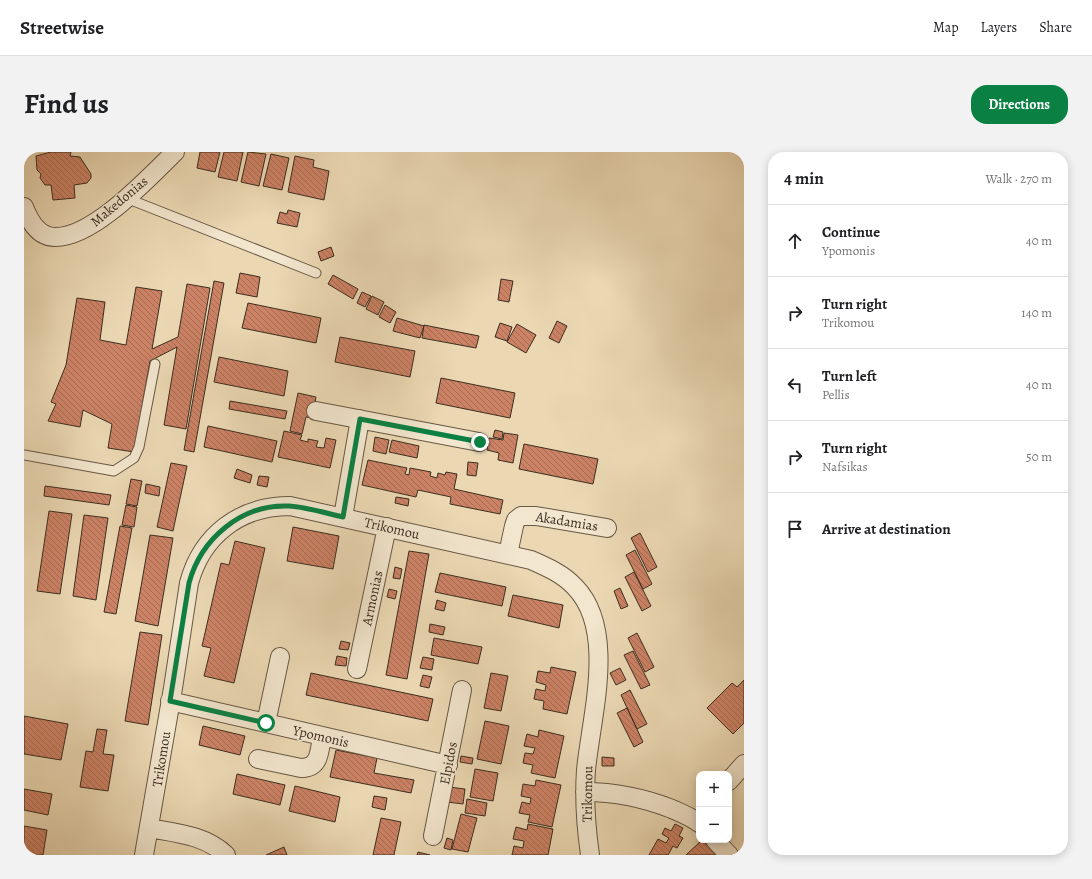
<!DOCTYPE html>
<meta charset="utf-8">
<style>
:root{--surface:#fff;--page:#f2f2f2;--text:#202124;--muted:#757577;--line:#e0e0e0;--accent:#0b8043}
body{margin:0;font-family:Alegreya,serif;background:var(--page);color:var(--text)}
.controls{position:absolute;right:12px;bottom:12px;display:grid;overflow:hidden;border-radius:8px;box-shadow:0 2px 10px #0003}
.controls button{width:36px;height:36px;display:grid;place-items:center;padding:0;border:0;border-bottom:1px solid var(--line);background:var(--surface);color:var(--text);font:20px sans-serif}
.stop{position:absolute;width:12px;height:12px;margin:-9px;border:3px solid #0b8043;border-radius:50%;background:#fff}
.stop.end{background:#0b8043;border-color:#fff;box-shadow:0 1px 4px #0008}
.list{margin:0;padding:0;list-style:none}
h2{display:flex;justify-content:space-between;align-items:center;height:52px;margin:0;padding:0 16px;font-size:17px}
h2 small{font-size:13px;font-weight:400;color:var(--muted)}
.list li{display:grid;grid-template-columns:26px 1fr auto;gap:12px;align-items:center;box-sizing:border-box;height:72px;padding:0 16px;border-top:1px solid var(--line)}
.list b{display:block;font-size:15px;white-space:nowrap}
.list p{margin:0;font-size:13px;white-space:nowrap;color:var(--muted)}
.list em{font-size:13px;font-style:normal;color:var(--muted)}
.icon{flex:none;width:22px;height:22px;fill:none;stroke:currentColor;stroke-width:2;stroke-linecap:round;stroke-linejoin:round}
.map{position:relative;flex:none;width:720px;height:703px;overflow:hidden;border-radius:16px}
header{display:flex;align-items:center;gap:24px;box-sizing:border-box;height:56px;padding:0 20px;background:var(--surface);border-bottom:1px solid var(--line)}
header strong{font-size:19px}
nav{display:flex;gap:22px;margin-inline-start:auto;font-size:14px}
.intro{display:flex;align-items:center;justify-content:space-between;box-sizing:border-box;height:96px;padding:0 24px}
h1{margin:0;font-size:28px}
.button{padding:10px 18px;border-radius:16px;background:var(--accent);color:#fff;font-size:14px;font-weight:700}
main{display:flex;gap:24px;padding:0 24px}
aside{flex:1;background:var(--surface);border-radius:16px;box-shadow:0 2px 10px #0003}
.map>svg:first-child{display:block}
.building{fill:url(#building-back-hatch);stroke:#3c2d20}
.lines{fill:none;stroke-linecap:round;stroke-linejoin:round}
.lane-casing{stroke:#685845;stroke-width:11}
.street-casing{stroke:#685845;stroke-width:20}
.lane{stroke:#f2e6ce;stroke-width:9}
.street{stroke:#f2e6ce;stroke-width:18}
.route{stroke:#0b8043;stroke-width:5}
.labels{text-anchor:middle;stroke-width:3;stroke-linejoin:round;paint-order:stroke}
.street-label{font-size:14px;fill:#3c2d20;stroke:#f2e6ce}
</style>
<header>
<strong>Streetwise</strong>
<nav><a>Map</a><a>Layers</a><a>Share</a></nav>
</header>
<div class="intro"><h1>Find us</h1><a class="button">Directions</a></div>
<main>
<div class="map">
<svg width="720" height="703" viewBox="0 0 720 703">
<defs>
<pattern id="building-back-hatch" width="6" height="6" patternUnits="userSpaceOnUse"><rect width="6" height="6" fill="#cc8265"/><path d="M-1 5l2 2M0 0l6 6M5-1l2 2" fill="none" stroke="#a76b53"/></pattern>
</defs>
<rect width="100%" height="100%" fill="#ebd8b3"/>
<filter id="stains"><feTurbulence type="fractalNoise" baseFrequency=".005" numOctaves="4"/><feColorMatrix values="0 0 0 0 .2 0 0 0 0 .09 0 0 0 0 .02 0 0 0 .5 -.17"/></filter>
<radialGradient id="worn" r=".72"><stop offset=".6" stop-color="#630" stop-opacity="0"/><stop offset="1" stop-color="#630" stop-opacity=".3"/></radialGradient>
<!-- building -->
<path class="building" d="M27,0H47L46,4L56,5L67,22V26L63,31L50,33L51,46L29,48L27,33H21L16,26L17,22L13,18L12,4Z
M176,0H196L191,20L173,16Z
M200,0H219L213,29L194,25Z
M224,0L242,2L235,34L217,30Z
M247,2L265,6L258,38L239,34Z
M271,4L290,8L289,15L305,19L300,48L264,40Z
M264,58L276,61L273,75L253,71L256,60L263,62Z
M307,95L310,104L297,109L294,100Z
M216,121L236,125L233,145L212,141Z
M309,123L334,137L329,147L304,132Z
M477,127L489,129L485,150L474,148Z
M190,129L200,131L170,300L160,298Z
M163,132L186,136L162,277L140,273L153,195L126,209L110,300L84,296L88,272L59,258L56,275L24,269L32,252L27,250L42,213L53,146L81,150L76,188L102,193L112,135L138,139L128,197L154,185Z
M338,140L347,144L341,155L333,151Z
M348,144L360,150L354,163L342,157Z
M224,151L297,166L292,191L218,176Z
M361,153L372,160L366,171L355,165Z
M373,166L400,174L396,186L369,179Z
M533,169L543,174L535,191L525,186Z
M476,171L488,175L483,189L471,185Z
M493,172L512,183L502,201L483,190Z
M400,173L455,184L452,196L398,186Z
M316,185L391,199L386,225L311,210Z
M195,205L264,219L260,244L190,230Z
M417,226L491,241L486,266L412,251Z
M274,241L292,245L288,266L282,265L278,282L266,279Z
M206,249L263,259L261,267L205,257Z
M184,274L253,289L248,310L180,295Z
M471,278L479,280L478,287L469,285Z
M260,279L278,283L276,288L284,290V287L294,289L292,295L300,296L302,286L312,288L306,316L254,305Z
M480,281L494,283L489,311L474,308L475,301L463,298L465,286L479,288Z
M351,285L365,288L362,302L349,299Z
M368,288L395,294L393,306L365,300Z
M500,292L574,307L569,332L495,317Z
M344,308L383,316L381,322L385,323L386,316L407,320L406,324L413,326L414,321L421,323L422,320L433,322L430,337L479,348L476,362L426,352L427,345L394,338L392,345L338,333Z
M444,310L454,311L452,324L443,323Z
M147,311L163,314L149,379L133,375Z
M213,317L228,323L226,331L210,326Z
M235,324L245,325L243,335L233,333Z
M107,327L118,329L113,354L102,352Z
M122,332L136,335L135,344L121,341Z
M21,334L87,343L85,353L20,344Z
M372,345L385,347L384,354L371,351Z
M102,353L113,355L110,375L98,373Z
M25,359L48,362L36,442L13,439Z
M60,363L84,366L72,448L49,444Z
M96,374L108,376L92,462L80,460Z
M269,375L315,384L309,417L263,409Z
M616,381L633,415L624,420L607,386Z
M126,383L149,386L134,474L111,469Z
M211,389L241,396L210,531L180,524L187,496L178,494L197,411L205,413Z
M611,398L628,432L619,437L602,403Z
M385,399L405,402L383,527L362,523Z
M371,415L378,417L376,427L369,426Z
M610,420L627,454L618,459L601,425Z
M416,421L482,435L478,454L411,440Z
M596,436L604,454L597,457L590,439Z
M365,437L373,439L371,447L363,445Z
M489,443L539,453L535,476L484,464Z
M413,448L422,451L420,459L411,457Z
M406,472L421,475L419,483L405,480Z
M116,480L138,483L124,573L101,569Z
M613,481L630,515L621,520L604,486Z
M410,486L458,495L454,512L407,503Z
M317,489L326,491L324,498L315,497Z
M609,499L626,533L617,537L600,503Z
M313,504L323,506L322,514L311,513Z
M399,505L410,507L408,518L396,516Z
M527,515L552,520L543,562L519,557L520,549L510,547L512,537L521,539L522,533L512,530L514,519L526,521Z
M596,516L602,528L592,533L586,521Z
M287,521L409,547L404,569L282,543Z
M467,521L484,524L477,559L460,556Z
M399,523L408,525L405,536L396,534Z
M720,528V571L709,582L683,556L708,531L713,535Z
M606,538L623,572L613,577L597,543Z
M603,556L619,590L610,595L593,561Z
M0,564L44,572L37,608L0,602Z
M461,569L485,574L477,612L453,607Z
M179,574L221,584L216,603L175,593Z
M73,577L83,578L79,602L90,603L84,639L56,635L62,599L69,600Z
M515,578L540,584L531,626L507,621L509,613L499,611L501,601L509,602L511,596L500,594L503,582L514,585Z
M312,598L353,606L350,621L390,628L387,641L306,625Z
M437,604L449,606L448,612L436,610Z
M578,605L590,606V614H578Z
M451,617L474,621L469,649L446,645Z
M213,622L261,633L256,653L209,642Z
M512,628L537,633L528,675L504,670L506,663L495,661L498,650L506,652L507,646L497,644L499,632L511,634Z
M271,634L316,645L311,670L265,659Z
M425,635L441,637L439,652L423,650Z
M0,637L28,642L24,663L0,658Z
M350,644L363,646L361,658L348,655Z
M443,647L463,651L461,664L441,661Z
M437,662L453,666L444,700L428,697Z
M357,666L377,670L370,703H349Z
M504,672L529,677L524,703H488L490,694L499,696L500,689L489,687L492,675L503,678Z
M651,672L659,676L655,684L659,686L653,696L649,694L644,703H625L634,687L642,691L645,686L638,682L641,676L647,679Z
M0,674L23,678L19,703H0Z
M423,686L429,688L427,698L420,696Z
M678,688L693,703H662Z
M260,695L263,703H242Z
M394,700L406,703H393Z"/>
<g class="lines">
<defs>
<path id="lane" d="M102,46L292,121
M0,303L90,319L110,306L115,295L131,212"/>
<path id="street" d="M0,55C5,68 14,85 31,85C69,86 124,26 151,0
M292,259L455,290
M319,365L336,267
M484,402L490,374L492,368L497,364H512L583,376
M333,517L363,375
M146,549L424,613
M242,571L256,505
M234,607L277,616C296,616 295,600 298,585
M705,629L720,612
M561,640C591,640 620,646 648,657C657,661 667,665 675,671
M125,676C152,681 181,683 202,703
M409,684L438,538
M691,688L705,703
M120,703L149,536L165,431C178,383 216,354 266,354L507,408C523,415 539,422 551,435C593,478 567,565 562,618C560,646 562,675 566,703"/>
</defs>
<!-- lane casing -->
<use href="#lane" class="lane-casing"/>
<!-- street casing -->
<use href="#street" class="street-casing"/>
<!-- lane -->
<use href="#lane" class="lane"/>
<!-- street -->
<use href="#street" class="street"/>
</g>
<g class="lines">
<!-- route -->
<path class="route" d="M242,571L146,549L165,431C177,387 217,352 265,354C283,355 301,361 319,365L336,267L456,290"/>
</g>
<g class="labels">
<!-- street labels -->
<g class="street-label">
<text transform="translate(95 49) rotate(-40)" y="5">Makedonias</text>
<text transform="translate(543 369) rotate(9)" y="5">Akadamias</text>
<text transform="translate(368 376) rotate(13)" y="5">Trikomou</text>
<text transform="translate(348 446) rotate(-78)" y="5">Armonias</text>
<text transform="translate(297 584) rotate(13)" y="5">Ypomonis</text>
<text transform="translate(137 607) rotate(-81)" y="5">Trikomou</text>
<text transform="translate(424 611) rotate(-79)" y="5">Elpidos</text>
<text transform="translate(563 642) rotate(-89)" y="5">Trikomou</text>
</g>
</g>
<rect width="100%" height="100%" filter="url(#stains)"/>
<rect width="100%" height="100%" fill="url(#worn)"/>
</svg>
<div class="controls">
<button>+</button>
<button>−</button>
</div>
<div class="stop" style="left:242px;top:571px"></div>
<div class="stop end" style="left:456px;top:290px"></div>
</div>
<aside>
<h2>4 min<small>Walk · 270 m</small></h2>
<ul class="list">
<li><svg class="icon" aria-label="ahead" viewBox="0 0 24 24"><path d="M12 20V5M6 11l6-6 6 6"/></svg><div><b>Continue</b><p>Ypomonis</p></div><em>40 m</em></li>
<li><svg class="icon" aria-label="right" viewBox="0 0 24 24"><path d="M7 20v-9h11M14 6l5 5-5 5"/></svg><div><b>Turn right</b><p>Trikomou</p></div><em>140 m</em></li>
<li><svg class="icon" aria-label="left" viewBox="0 0 24 24"><path d="M17 20v-9H6M10 6l-5 5 5 5"/></svg><div><b>Turn left</b><p>Pellis</p></div><em>40 m</em></li>
<li><svg class="icon" aria-label="right" viewBox="0 0 24 24"><path d="M7 20v-9h11M14 6l5 5-5 5"/></svg><div><b>Turn right</b><p>Nafsikas</p></div><em>50 m</em></li>
<li><svg class="icon" aria-label="arrive" viewBox="0 0 24 24"><path d="M6 21V4h12l-3 4 3 4H6"/></svg><div><b>Arrive at destination</b></div></li>
</ul>
</aside>
</main>
